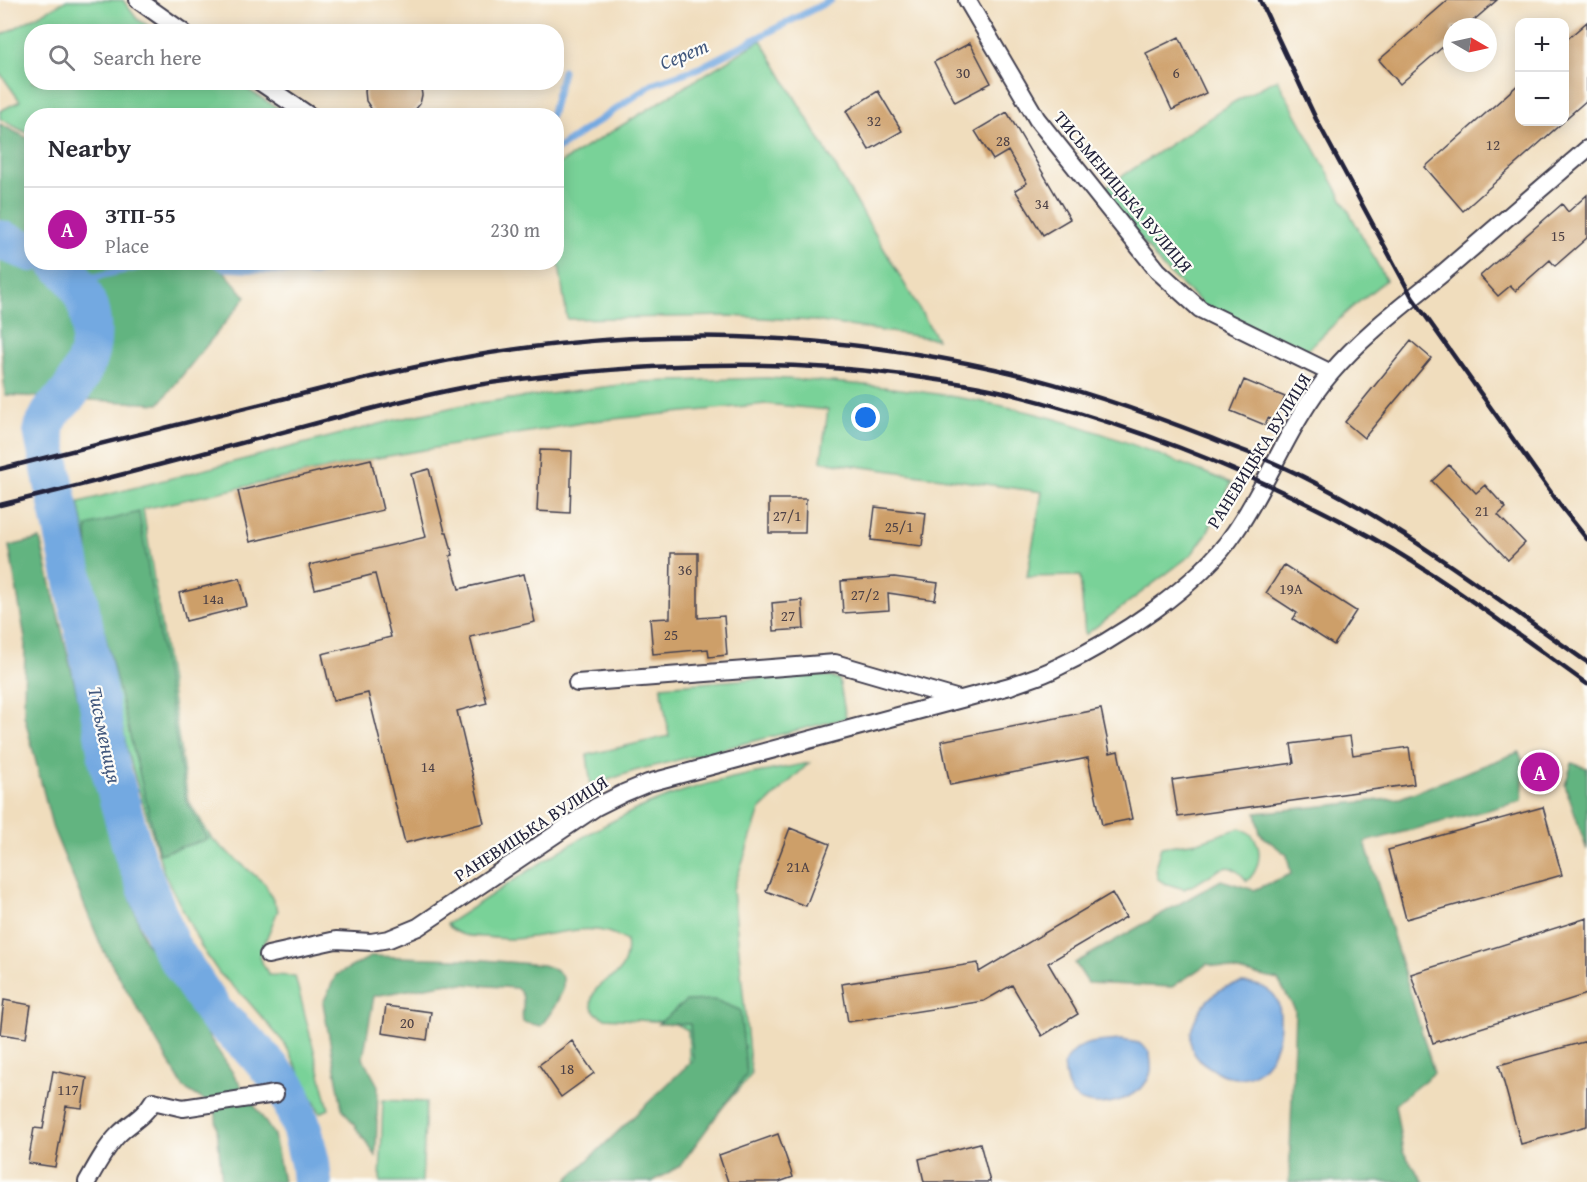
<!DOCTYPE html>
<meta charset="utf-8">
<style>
:root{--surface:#fff;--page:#f2f2f3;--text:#2b2b33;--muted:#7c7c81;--line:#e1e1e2;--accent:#b5179e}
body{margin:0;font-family:"Gentium Book Plus",serif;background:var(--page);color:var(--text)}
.controls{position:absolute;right:18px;top:18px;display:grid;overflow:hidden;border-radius:12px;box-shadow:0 3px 15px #0003}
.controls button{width:54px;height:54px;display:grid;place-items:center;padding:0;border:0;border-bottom:2px solid var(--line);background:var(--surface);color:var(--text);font:30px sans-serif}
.compass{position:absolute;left:1443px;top:18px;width:54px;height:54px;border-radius:50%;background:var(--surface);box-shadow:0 3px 15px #0003;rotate:99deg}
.you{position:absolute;left:866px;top:418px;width:21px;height:21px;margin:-15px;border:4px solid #fff;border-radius:50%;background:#1a73e8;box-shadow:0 0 0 9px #1a73e833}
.badge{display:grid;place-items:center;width:39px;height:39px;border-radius:50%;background:var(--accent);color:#fff;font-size:20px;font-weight:700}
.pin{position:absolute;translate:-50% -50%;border:3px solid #fff;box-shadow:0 2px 6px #0006}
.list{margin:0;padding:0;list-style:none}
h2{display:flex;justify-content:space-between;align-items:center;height:78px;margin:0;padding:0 24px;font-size:26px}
h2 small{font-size:20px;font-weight:400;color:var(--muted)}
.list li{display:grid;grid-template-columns:39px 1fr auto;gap:18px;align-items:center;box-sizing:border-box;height:84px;padding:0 24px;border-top:2px solid var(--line)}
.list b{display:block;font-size:22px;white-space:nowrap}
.list p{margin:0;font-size:20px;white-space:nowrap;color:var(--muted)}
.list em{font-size:20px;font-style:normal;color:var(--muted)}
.icon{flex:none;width:33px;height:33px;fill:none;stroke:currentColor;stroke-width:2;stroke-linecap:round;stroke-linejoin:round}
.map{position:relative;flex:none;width:1587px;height:1182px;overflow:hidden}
.search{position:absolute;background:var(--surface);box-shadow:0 3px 15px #0003;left:24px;top:24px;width:540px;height:66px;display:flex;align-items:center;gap:15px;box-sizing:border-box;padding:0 21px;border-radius:24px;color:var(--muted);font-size:22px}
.panel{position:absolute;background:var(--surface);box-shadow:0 3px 15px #0003;left:24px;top:108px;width:540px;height:162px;border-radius:24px}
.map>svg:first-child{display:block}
.green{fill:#79d298;stroke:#4e7a6a;stroke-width:1.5}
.forest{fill:#62b480;stroke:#426b5e;stroke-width:1.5}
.water{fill:#73a9e1;stroke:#4a668e;stroke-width:1.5}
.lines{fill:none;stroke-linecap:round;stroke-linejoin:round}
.stream{stroke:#73a9e1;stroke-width:7}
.river{stroke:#73a9e1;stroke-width:40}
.building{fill:#cd9f69}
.minor-casing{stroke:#413e4e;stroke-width:20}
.minor{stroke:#fff;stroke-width:16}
.rail{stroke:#22223b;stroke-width:4.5}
.labels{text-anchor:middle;stroke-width:4.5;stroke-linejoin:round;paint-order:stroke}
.number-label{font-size:15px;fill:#4d4146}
.street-label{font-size:18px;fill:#22223b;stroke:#fdfcf7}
.water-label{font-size:20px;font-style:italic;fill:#42587d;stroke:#fdfcf7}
</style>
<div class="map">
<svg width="1587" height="1182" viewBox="0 0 1587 1182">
<rect width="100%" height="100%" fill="#fdfcf7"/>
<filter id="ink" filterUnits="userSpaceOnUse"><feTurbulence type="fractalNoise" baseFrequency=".0167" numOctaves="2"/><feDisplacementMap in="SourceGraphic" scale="12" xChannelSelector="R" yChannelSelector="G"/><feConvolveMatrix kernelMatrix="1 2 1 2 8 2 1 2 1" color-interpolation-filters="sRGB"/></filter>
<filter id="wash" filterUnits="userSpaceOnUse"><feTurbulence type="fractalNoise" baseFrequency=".008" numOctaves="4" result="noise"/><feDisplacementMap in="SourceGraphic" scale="24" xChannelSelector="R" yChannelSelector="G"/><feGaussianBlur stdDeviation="1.35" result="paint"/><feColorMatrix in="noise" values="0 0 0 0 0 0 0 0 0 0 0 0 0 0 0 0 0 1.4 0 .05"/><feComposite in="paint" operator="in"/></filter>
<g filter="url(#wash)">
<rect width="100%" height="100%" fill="#f0ddbd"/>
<!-- green -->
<path class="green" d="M67,0H123L137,19L157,31L32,32V82L237,83L289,115L32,116L31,135L0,119V111L20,101L0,73V36Z
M761,40L937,339L815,321L729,316L567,319L556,244L557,165Z
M1277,79L1386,280L1350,309L1305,352L1205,306L1162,267L1103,189L1234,102Z
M767,378C855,382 943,391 1029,412C1099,429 1165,457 1231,483L1206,535L1191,555L1085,635L1080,576L1027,577L1042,492L821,461L828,410L766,404L593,421L371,459L143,509L188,800L211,838L265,884L278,910L259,957L269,975L295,976L329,1109L320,1113L285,1044L247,1000L219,973L202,948L164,873L127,750L79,502L395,420L463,405L643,382Z
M803,675H820L839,679L846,718L634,771L591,786L587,755L669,736L661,686Z
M809,763L760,810L733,890L751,1075L714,1117L690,1073L688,1030L671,1022L604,1018C590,1012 587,1001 598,987C604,980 616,977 621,969C626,960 628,952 626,941C593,917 550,938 513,939C504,939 494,938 485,937C469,936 458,937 447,924C519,878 591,824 672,795C716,779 763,772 809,763Z
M1240,828C1264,836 1264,866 1247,881C1228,858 1223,868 1202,880C1197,884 1190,886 1184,889L1164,883L1157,878L1156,864L1161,847L1198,842Z
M383,1100L426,1102L422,1182H380Z"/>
<!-- forest -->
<path class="forest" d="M0,124L31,140L32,262L217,263L246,297L159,404L5,395L0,330Z
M139,512L186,801L208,839L159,854L88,565L87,526Z
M40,539L113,844L144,939L274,1135L283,1182H222L215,1107L184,1088L102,948L53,829L24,715L25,638L9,546Z
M1519,752L1524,765L1522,801L1365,842L1434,1073L1395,1104L1403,1152L1424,1182H1289L1295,1010L1278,980L1207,964L1172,987L1088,983L1075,963L1221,880L1254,890L1291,874L1287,855L1260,834L1256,813L1400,798Z
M1572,763L1587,768V850L1565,785Z
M372,956L484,960L543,965L557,970L563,978V990L552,1011L541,1026L523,1022C520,1009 529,997 516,988L449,983L374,996L363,1058L378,1086L376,1156L342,1108L323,1003L336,975Z
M715,1000L740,1010L747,1074L680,1166L652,1182H565L693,1060L690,1024H658L686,1001Z"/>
<!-- water -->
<path class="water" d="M1242,983C1253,984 1263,985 1272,993C1280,1000 1280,1012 1280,1022C1280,1060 1251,1094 1214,1070C1208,1066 1200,1062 1196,1056C1180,1034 1203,997 1224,988C1230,985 1237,985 1242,983Z
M1122,1040L1139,1043L1150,1052C1150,1058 1152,1066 1151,1071C1146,1099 1092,1115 1073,1095C1066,1088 1065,1073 1064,1064C1079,1039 1096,1042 1122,1040Z"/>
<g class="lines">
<!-- stream -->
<path class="stream" d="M551,116L563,71
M556,150L654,83L699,68L831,0
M214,262L223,268L315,273L352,262
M76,281L161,262"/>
<!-- river -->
<path class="river" d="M0,240L32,252
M57,262C73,274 82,290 88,308C97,340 88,365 70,392C65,399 59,403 54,409C49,415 46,423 43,430L96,687L109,763L134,854L170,946L216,1015L254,1050L288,1089L301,1126L310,1163L312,1182"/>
</g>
<g id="blocks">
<!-- building -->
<path class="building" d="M1448,0H1497L1466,27H1452V39L1400,84L1379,60Z
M1587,22V100L1564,120V42Z
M1179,37L1206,93L1172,110L1146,53Z
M970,43L991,83L955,102L934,62Z
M367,82H420L422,95L420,104L410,116H376L366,101L365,91Z
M1520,83V122H1563L1463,211L1425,167Z
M878,91L902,131L869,150L846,111Z
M1007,112L1070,219L1043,235L1015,190L1027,183L1008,151L993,160L975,131Z
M1587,195V238L1555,266L1550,260L1515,291L1510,286L1498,296L1480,276L1562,204L1568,212Z
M1411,341L1431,358L1364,438L1345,422Z
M1244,380L1285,397L1275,421L1268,418L1265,425L1231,411Z
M540,450L572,451L570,513L537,511Z
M371,459L383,510L250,542L238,491Z
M1449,465L1476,493L1485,485L1506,508L1498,515L1525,543L1508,560L1432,481Z
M429,469L445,532H447L453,555L450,556L459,589L524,574L535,622L470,637L487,703L457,711L484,823L405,843L368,693L333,701L322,654L391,637L375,574L315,589L309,565L426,537L411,474Z
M769,499H806L805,533H769Z
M875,507L926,513L922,546L871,540Z
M671,553H698V618L724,616L727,655L709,657L708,649L653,654L650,619L670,618Z
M1284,565L1356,611L1334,645L1293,619L1297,613L1266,593Z
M894,577L938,583L935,600L888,593L889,610L843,613L841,581Z
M240,578L247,606L186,621L179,593Z
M802,600L804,629L774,631L772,603Z
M1101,709L1110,753L1118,751L1132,819L1102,825L1088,758L950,785L941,741Z
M1350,736L1353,755L1409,747L1414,784L1178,817L1172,780L1294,763L1291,744Z
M1543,807L1562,875L1406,919L1388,850Z
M790,828L830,844L806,906L766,891Z
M1112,893L1126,917L1048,963L1078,1014L1042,1036L1012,985L984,1001L848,1022L842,984L978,963L979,972Z
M1587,918V994L1433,1043L1411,974Z
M4,1000L31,1005L26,1038L0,1034Z
M386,1006L431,1012L427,1040L382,1033Z
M572,1041L594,1073L561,1097L539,1065Z
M1587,1041V1126L1521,1144L1499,1065Z
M53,1071L87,1078L82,1108L66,1106L55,1167L28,1163L34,1128L43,1129Z
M778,1134L793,1177L779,1182H728L719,1155Z
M980,1143L990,1182H924L919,1159Z"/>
</g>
</g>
<g filter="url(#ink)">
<use href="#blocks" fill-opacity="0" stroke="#413e4e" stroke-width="1.5"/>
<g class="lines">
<defs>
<path id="minor" d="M138,0L183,32
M967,0L1037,119L1158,271L1200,309L1331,373
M260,82L310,116
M577,683L835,663L959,699
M268,955L336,940L371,942L389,939L418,927L596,807L624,793L648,783L1010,686C1025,680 1042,676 1056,668C1116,640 1198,587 1235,532C1270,481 1290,420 1331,373C1364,334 1404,305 1443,273C1491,232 1539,190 1587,149
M87,1182C96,1166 106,1147 119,1134C131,1122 144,1117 153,1101L183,1108L275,1094"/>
</defs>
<!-- minor casing -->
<use href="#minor" class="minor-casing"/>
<!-- minor -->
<use href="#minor" class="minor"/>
<!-- rail -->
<path class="rail" d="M1260,0L1316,119L1412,297L1560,505L1587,539
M0,469C95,445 191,421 286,398C376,375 467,353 559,344C705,329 852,337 995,369C1068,385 1142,411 1211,438C1232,447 1254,454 1274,463C1385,512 1488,593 1587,662
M0,505C82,485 164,464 245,442C319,423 392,401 466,387C502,380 539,377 575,373C684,362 794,361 903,375C937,380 970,384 1003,392C1132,424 1255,473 1371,537C1446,579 1517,634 1587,684"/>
</g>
</g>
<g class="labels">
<!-- number labels -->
<g class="number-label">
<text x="963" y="78">30</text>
<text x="1176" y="78">6</text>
<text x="874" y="126">32</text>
<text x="1003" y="146">28</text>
<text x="1493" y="150">12</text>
<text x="1042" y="209">34</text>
<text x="1558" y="241">15</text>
<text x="1482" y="516">21</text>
<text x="787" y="521">27/1</text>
<text x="899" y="532">25/1</text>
<text x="685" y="575">36</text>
<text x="1291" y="594">19А</text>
<text x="865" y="600">27/2</text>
<text x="213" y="604">14а</text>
<text x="788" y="621">27</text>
<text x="671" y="640">25</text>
<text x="428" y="772">14</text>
<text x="798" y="872">21А</text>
<text x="407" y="1028">20</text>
<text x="567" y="1074">18</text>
<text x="68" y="1095">117</text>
</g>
<!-- street labels -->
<g class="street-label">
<text transform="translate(1123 192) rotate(50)" y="6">ТИСЬМЕНИЦЬКА ВУЛИЦЯ</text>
<text transform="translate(1259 451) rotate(-58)" y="6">РАНЕВИЦЬКА ВУЛИЦЯ</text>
<text transform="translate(531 829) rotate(-33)" y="6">РАНЕВИЦЬКА ВУЛИЦЯ</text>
</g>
<!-- water labels -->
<g class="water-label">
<text transform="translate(684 54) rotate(-22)" y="7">Серет</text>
<text transform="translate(105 735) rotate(78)" y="7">Тисьмениця</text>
</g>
</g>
</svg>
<div class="controls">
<button>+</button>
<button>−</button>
</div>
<svg class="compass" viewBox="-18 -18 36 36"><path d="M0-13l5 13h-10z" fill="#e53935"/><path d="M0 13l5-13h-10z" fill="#7c7c81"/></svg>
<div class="you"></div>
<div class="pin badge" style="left:1540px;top:772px">A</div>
<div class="search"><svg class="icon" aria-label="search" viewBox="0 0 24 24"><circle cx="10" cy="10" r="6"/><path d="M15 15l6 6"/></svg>Search here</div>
<section class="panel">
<h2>Nearby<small></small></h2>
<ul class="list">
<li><span class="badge">A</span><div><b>ЗТП-55</b><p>Place</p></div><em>230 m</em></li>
</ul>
</section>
</div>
